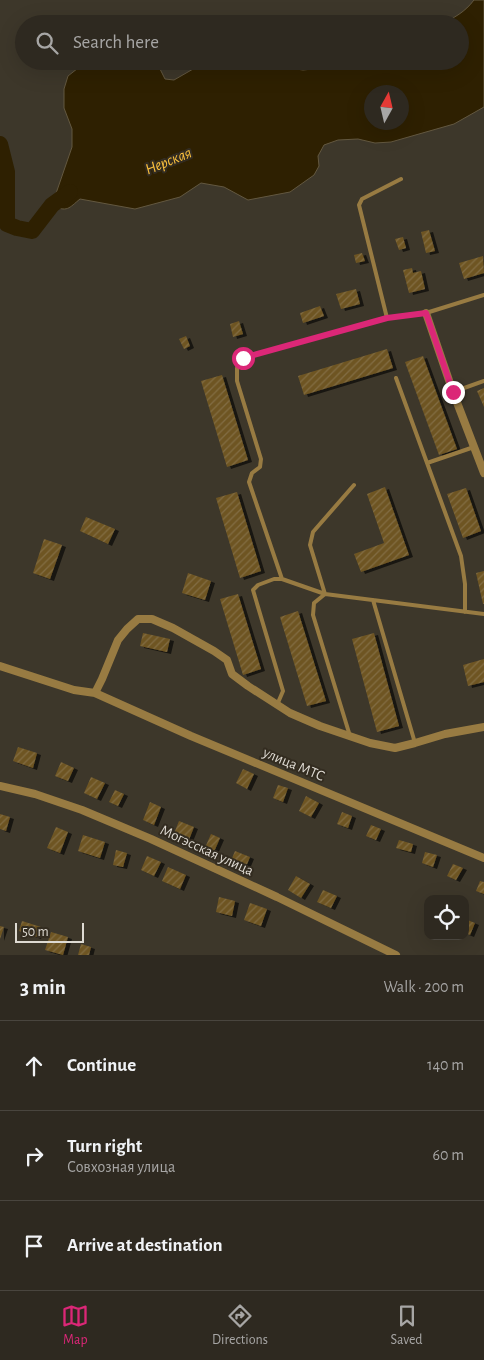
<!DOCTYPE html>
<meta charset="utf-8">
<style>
:root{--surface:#2e2920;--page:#3a352d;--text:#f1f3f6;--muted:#a7a6a5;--line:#49453e;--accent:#db2777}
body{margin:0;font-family:"Alegreya Sans",sans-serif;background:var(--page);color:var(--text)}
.controls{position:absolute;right:15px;bottom:15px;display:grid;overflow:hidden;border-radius:10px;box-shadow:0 5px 20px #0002}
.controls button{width:45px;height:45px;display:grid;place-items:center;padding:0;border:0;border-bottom:1px solid var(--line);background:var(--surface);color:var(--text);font:25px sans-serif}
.compass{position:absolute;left:364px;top:85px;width:45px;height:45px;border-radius:50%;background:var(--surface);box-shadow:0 5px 20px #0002;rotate:8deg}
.scale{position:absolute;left:15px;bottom:12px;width:69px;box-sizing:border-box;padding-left:5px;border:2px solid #dedad2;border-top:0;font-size:14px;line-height:18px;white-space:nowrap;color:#dedad2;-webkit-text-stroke:4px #332c20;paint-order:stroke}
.stop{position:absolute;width:15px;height:15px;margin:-11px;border:4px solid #db2777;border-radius:50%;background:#fff}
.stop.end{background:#db2777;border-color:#fff;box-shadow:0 1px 5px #0008}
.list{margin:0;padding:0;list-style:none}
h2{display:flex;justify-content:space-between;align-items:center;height:65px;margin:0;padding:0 20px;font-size:21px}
h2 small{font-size:16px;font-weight:400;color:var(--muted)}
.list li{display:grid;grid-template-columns:32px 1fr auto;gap:15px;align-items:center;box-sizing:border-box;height:90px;padding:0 20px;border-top:1px solid var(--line)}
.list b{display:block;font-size:19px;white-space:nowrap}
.list p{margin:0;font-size:16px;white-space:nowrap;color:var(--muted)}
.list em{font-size:16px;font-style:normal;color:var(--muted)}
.icon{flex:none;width:28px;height:28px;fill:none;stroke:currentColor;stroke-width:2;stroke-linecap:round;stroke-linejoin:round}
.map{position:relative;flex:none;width:484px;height:955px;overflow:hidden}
.search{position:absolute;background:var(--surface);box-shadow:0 5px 20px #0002;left:15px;right:15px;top:15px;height:55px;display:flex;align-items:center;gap:12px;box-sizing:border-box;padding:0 18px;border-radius:28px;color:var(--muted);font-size:19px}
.sheet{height:335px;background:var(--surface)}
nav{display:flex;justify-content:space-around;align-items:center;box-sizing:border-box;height:70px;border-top:1px solid var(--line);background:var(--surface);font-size:14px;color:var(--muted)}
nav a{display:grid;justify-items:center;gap:2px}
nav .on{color:var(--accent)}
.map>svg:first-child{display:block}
.water{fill:#2e2001;stroke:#635840;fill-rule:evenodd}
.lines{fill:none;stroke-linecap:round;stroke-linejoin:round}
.river{stroke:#2e2001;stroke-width:16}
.building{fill:url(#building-hatch);filter:url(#shadow)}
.service{stroke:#987b42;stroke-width:4}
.minor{stroke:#987b42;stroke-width:8}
.route{stroke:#db2777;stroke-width:6}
.labels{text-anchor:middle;stroke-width:4;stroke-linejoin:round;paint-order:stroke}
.street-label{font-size:15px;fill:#dedad2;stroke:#332c20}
.water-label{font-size:16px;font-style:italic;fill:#fcc13d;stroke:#332c20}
</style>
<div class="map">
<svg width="484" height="955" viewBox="0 0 484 955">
<defs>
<pattern id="building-hatch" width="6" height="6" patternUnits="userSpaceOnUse" patternTransform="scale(1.25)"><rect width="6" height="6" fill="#6e5523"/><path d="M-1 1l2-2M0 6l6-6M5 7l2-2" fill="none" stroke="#826d42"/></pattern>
<filter id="shadow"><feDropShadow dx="4" dy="2" stdDeviation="0" flood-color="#0009"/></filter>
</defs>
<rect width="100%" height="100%" fill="#3d372a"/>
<!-- water -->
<path class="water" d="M474,0H484V107L454,124L391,142L375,143L358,139L338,140L324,145L318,156L319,166L314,175L290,192L248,200L224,187L201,183L180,197L135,209L80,199C69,208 67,213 52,205L72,147V129L64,108V89L68,76L87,61H163L160,69L165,79L174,80L207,61H265L282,67L303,70L332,67L344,61H460V24H441C454,18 465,12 474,0ZM372,92H402V122H372Z"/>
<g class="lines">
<!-- river -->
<path class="river" d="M0,144L7,172V224L17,228L32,231L52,205L70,192"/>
</g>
<!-- building -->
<path class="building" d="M429,230L435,251L426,253L421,232Z
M403,237L406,248L399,250L395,239Z
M362,253L365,261L356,263L354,255Z
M483,256L484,273L464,279L459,263Z
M412,268L413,273L421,271L425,289L409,293L403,270Z
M356,289L360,304L341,309L336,294Z
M320,306L324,316L303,323L300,313Z
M239,321L243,334L233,337L230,324Z
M186,336L190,346L184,349L179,339Z
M387,349L393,368L304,395L298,376Z
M423,356L457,449L439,455L405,362Z
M222,375L248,460L227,467L201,381Z
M484,388V407L477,391Z
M385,487L409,555L361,572L354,554L384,543L367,494Z
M466,488L481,531L463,538L447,494Z
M237,492L261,571L240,578L216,498Z
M86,517L115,529L108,544L80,531Z
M44,539L62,545L50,579L33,573Z
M484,571V604H483L476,573Z
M188,573L211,581L205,600L182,593Z
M238,594L261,669L243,675L220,599Z
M298,611L326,701L307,706L280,617Z
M143,633L170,639L167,652L140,646Z
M374,633L399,726L377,732L352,639Z
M484,659V682L468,686L463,665Z
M18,747L37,753L33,768L13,761Z
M61,762L74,768L68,781L55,776Z
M243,769L254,774L247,789L236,783Z
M91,777L105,783L97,799L84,793Z
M278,785L288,788L283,802L273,798Z
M115,790L124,794L118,806L109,802Z
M306,796L319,803L311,817L299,811Z
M150,802L161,807L154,825L143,820Z
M342,812L352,816L348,828L337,824Z
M0,814L10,817L6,831L0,829Z
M179,821L194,827L188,842L173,836Z
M371,825L381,829L376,840L366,836Z
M56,827L68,832L60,853L47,848Z
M211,834L220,838L213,854L204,850Z
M83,835L105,842L100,858L78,851Z
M399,840L413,844L411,852L396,848Z
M116,850L127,853L123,867L113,865Z
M235,851L250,857L245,869L230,863Z
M425,852L437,855L433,867L422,863Z
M147,856L161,862L154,876L141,870Z
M453,864L463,868L456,880L447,876Z
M168,867L186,875L180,889L162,881Z
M296,876L310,884L301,898L288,890Z
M480,881L484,882V894L476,891Z
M323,890L337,896L331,908L317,902Z
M219,897L235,901L232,916L216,912Z
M250,903L267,909L261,926L244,920Z
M465,919L475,923L470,935L465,933Z
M22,921L41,927L37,937L19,931Z
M0,926L4,927L0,939Z
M51,932L68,937L63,955L45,950Z
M81,944L91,947L89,955H78Z"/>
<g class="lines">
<!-- service -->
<path class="service" d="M387,318L359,205L362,199L401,179
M396,378L461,556L465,584V612
M453,392L484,381
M427,463L474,447
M282,579L249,482L252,473L260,467L261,459L237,381V368L243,358L387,318L426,313L484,295
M373,600L415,743
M277,705L283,691L253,590L258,585L274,579H282L325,594L484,614
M350,736L313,615L314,603L325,594L310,545L313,532L354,485"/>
<!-- minor -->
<path class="minor" d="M426,313L453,392L484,473
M0,666L74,690L95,693L102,679L118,640L127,629L138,619H152L173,628L214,651L227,660L232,674L248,686L290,713L320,726L370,743L395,748L415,743L445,734L484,727
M95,693L191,736L484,858
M0,786L35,794L82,810L151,839L277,897L396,955"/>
</g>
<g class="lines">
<!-- route -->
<path class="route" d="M243,358L387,318L426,313L453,392"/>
</g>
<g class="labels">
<!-- street labels -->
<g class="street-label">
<text transform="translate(294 764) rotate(23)" y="5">улица МТС</text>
<text transform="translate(207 850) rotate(25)" y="5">Могэсская улица</text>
</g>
<!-- water labels -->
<g class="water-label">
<text transform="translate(168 160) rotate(-22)" y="6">Нерская</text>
</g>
</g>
</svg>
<div class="controls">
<button><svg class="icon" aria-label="locate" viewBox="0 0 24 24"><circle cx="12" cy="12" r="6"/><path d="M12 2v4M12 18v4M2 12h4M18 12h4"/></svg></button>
</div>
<svg class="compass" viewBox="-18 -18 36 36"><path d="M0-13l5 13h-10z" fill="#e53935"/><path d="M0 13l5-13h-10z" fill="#a7a6a5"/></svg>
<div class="scale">50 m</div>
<div class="stop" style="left:243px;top:358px"></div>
<div class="stop end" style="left:453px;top:392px"></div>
<div class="search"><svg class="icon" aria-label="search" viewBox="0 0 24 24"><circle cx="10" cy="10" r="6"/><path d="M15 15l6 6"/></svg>Search here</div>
</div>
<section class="sheet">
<h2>3 min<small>Walk · 200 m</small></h2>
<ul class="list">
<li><svg class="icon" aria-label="ahead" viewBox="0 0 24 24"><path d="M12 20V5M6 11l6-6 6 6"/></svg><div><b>Continue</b></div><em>140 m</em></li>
<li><svg class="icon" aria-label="right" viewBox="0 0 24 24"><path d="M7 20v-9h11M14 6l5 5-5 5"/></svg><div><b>Turn right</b><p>Совхозная улица</p></div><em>60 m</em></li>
<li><svg class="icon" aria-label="arrive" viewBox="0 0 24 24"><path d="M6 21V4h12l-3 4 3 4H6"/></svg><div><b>Arrive at destination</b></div></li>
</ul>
</section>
<nav>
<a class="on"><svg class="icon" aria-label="map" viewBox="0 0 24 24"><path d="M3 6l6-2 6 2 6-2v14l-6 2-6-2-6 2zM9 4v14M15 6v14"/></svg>Map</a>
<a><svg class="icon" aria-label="directions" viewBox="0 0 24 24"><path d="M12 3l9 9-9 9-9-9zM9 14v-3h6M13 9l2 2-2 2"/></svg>Directions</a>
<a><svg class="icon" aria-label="saved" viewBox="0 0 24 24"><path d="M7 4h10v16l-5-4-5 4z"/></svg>Saved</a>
</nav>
